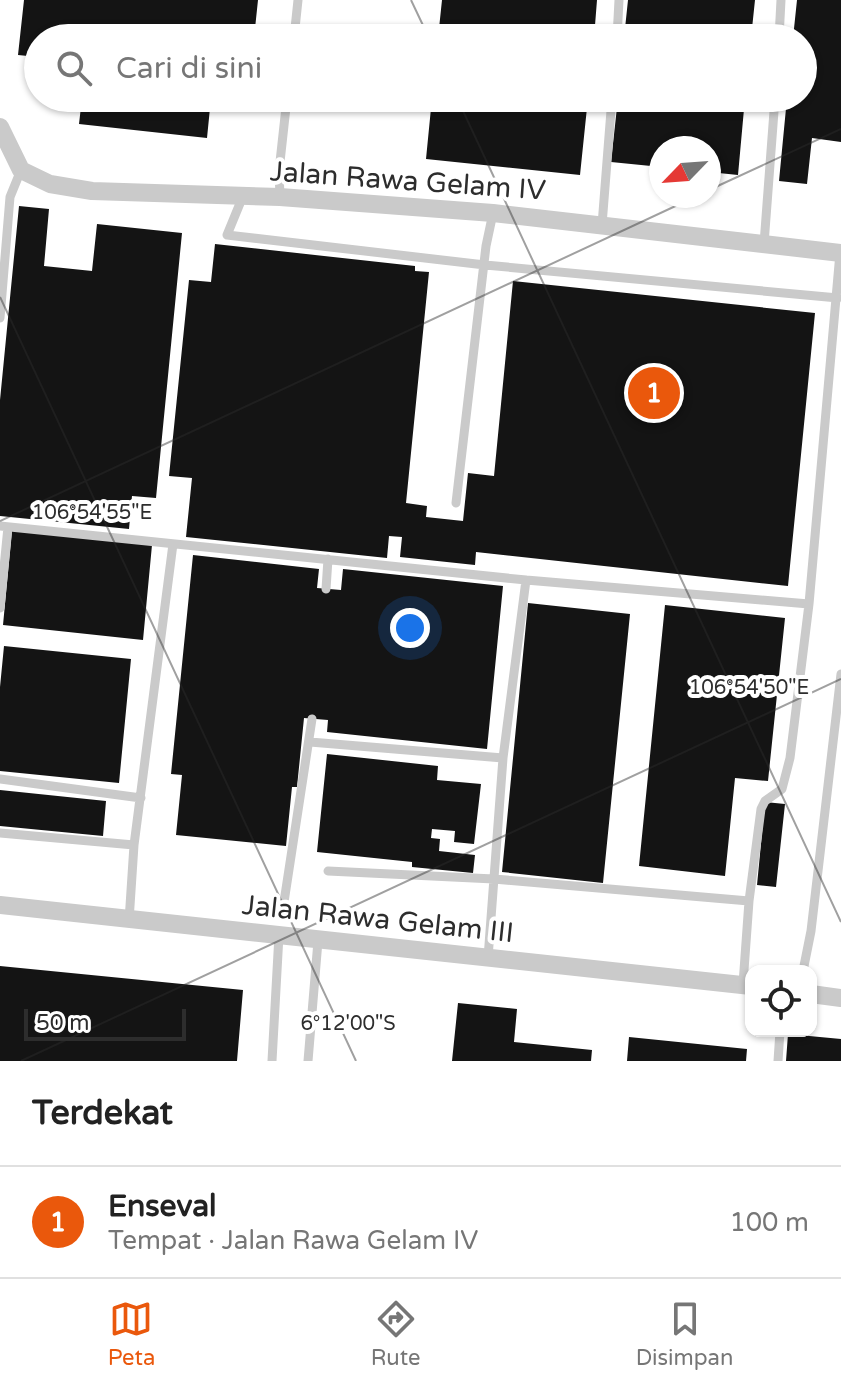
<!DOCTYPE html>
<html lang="id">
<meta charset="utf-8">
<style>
:root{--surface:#fff;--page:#f6f6f6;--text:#222;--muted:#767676;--line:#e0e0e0;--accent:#ea580c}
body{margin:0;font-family:"Varela Round",sans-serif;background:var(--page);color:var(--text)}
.controls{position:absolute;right:24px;bottom:24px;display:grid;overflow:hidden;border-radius:16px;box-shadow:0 2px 6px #0004}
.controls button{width:72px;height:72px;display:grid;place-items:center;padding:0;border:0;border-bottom:2px solid var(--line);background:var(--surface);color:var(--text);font:40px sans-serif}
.compass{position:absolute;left:649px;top:136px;width:72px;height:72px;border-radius:50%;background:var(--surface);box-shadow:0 2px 6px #0004;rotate:245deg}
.scale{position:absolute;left:24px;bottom:20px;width:162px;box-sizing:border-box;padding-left:8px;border:4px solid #2d2d2d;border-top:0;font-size:22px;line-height:28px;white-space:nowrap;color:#2d2d2d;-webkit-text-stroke:6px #fff;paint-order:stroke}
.you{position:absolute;left:410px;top:628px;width:28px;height:28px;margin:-20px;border:6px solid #fff;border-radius:50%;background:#1a73e8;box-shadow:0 0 0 12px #1a73e833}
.badge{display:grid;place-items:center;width:52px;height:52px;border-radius:50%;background:var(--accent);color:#fff;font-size:26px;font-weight:700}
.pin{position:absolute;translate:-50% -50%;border:4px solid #fff;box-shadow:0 2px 8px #0006}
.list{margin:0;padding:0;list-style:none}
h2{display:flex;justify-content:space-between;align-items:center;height:104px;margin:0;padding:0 32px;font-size:34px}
h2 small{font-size:26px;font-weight:400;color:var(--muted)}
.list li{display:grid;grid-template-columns:52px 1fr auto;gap:24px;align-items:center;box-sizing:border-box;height:112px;padding:0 32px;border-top:2px solid var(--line)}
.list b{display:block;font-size:30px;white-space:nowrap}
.list p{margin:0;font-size:26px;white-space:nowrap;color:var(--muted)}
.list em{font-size:26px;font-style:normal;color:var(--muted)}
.icon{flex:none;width:44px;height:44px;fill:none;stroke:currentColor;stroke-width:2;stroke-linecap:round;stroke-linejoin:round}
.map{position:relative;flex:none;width:841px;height:1061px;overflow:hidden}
.search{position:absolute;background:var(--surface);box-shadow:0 2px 6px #0004;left:24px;right:24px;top:24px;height:88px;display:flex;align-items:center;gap:20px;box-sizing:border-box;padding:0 28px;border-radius:44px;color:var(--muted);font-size:30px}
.sheet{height:216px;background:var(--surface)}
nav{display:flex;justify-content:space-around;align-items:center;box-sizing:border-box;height:112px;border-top:2px solid var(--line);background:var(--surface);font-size:22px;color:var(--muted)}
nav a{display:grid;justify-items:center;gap:4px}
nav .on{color:var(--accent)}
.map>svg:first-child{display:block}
.building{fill:#141414}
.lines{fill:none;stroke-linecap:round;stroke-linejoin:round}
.lane{stroke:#cacaca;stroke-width:9}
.street{stroke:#cacaca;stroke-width:18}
.ticks{fill:none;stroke:#2d2d2d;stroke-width:2;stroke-opacity:0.45}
.labels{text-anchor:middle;stroke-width:8;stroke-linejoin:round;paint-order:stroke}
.street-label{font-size:28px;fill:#2d2d2d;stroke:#fff}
.ticks-label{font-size:20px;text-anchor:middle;fill:#2d2d2d;stroke:#fff;stroke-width:8;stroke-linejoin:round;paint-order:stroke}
</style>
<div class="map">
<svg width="841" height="1061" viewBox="0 0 841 1061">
<rect width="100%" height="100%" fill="#fff"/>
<!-- building -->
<path class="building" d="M24,0H258L254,38H38V57L18,55Z
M442,0H597L594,38H438Z
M628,0H755L751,38H624Z
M797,0H841V142L812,138L807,184L779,181L787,98H803V38H793Z
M82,98H248L247,112L210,108L207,138L79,124Z
M432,98H588L580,175L426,159Z
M618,98H745L738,175L709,172V148H661V167L611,162Z
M19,206L49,209L44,266L92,271L97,224L182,233L156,498L132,496L129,529L0,516V400Z
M215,244L415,266V271L429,272L406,503L427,506L426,517L463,521L468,473L494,476L513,281L815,313L788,586L476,552L475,565L400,557L402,537L389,536L387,558L186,537L192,478L169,476L189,280L211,282Z
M12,530L152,545L143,640L3,625Z
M193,555L319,569L317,588L341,590L343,569L503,586L487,749L327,732L328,720L304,718L297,787H292L286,846L176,835L182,775L171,774Z
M528,603L630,614L603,883L502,872Z
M665,605L785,618L768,781L735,778L725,876L639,866Z
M4,646L131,659L119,783L0,771V687Z
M327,754L438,766L437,780L481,784L474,844L454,842L455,831L432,829L431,838L440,839L439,851L475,855L473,873L412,867V862L317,852Z
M0,790L106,801L103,836L0,826Z
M765,802L785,804L776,887L757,885Z
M0,966L243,990L237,1061H0Z
M458,1003L517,1009L514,1042L592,1050L591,1061H452Z
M788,1034L841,1039V1061H786Z
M629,1037L747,1049L746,1061H627Z"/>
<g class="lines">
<!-- lane -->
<path class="lane" d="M294,38L298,0
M617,38L619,0
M779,38L781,0
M243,196L227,235L485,265L838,298
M280,197L279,171L287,98
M602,225L612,98
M764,244L775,98
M0,318L10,197L21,170
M456,503L486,246L493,213
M0,526L526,580L809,604
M326,589L328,559
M0,608L8,527
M310,742L503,758
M0,779L141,798
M0,833L134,845
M328,871L494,879L749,901
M284,902L312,719
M129,921L134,845L173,544
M488,958L503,758L526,580
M803,971L811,931L841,674
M743,984L749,901L761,809L765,801L782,789L790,758L809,604L840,253
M272,1061L279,935
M308,1061L318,941
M778,1061L780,1031"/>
<!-- street -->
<path class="street" d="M0,127L21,170L50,184L92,191L280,197L493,213L841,253
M0,905L751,986
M811,994L841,998"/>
</g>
<!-- ticks -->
<path class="ticks" d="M411,0L429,38M457,98L841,922M709,190L841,129M0,297L356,1061M0,521L697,196M21,1061L841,679"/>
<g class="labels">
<!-- street labels -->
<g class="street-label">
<text transform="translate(408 180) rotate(4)" y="10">Jalan Rawa Gelam IV</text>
<text transform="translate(378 918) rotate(6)" y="10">Jalan Rawa Gelam III</text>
</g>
</g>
<g class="ticks-label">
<text x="92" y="519">106°54'55"E</text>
<text x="749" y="694">106°54'50"E</text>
<text x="348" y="1030">6°12'00"S</text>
</g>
</svg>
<div class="controls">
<button><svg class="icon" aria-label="locate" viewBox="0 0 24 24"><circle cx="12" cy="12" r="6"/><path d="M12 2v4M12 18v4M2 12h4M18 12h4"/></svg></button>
</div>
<svg class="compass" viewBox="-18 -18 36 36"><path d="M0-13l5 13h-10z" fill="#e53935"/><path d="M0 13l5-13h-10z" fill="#767676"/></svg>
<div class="scale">50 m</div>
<div class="you"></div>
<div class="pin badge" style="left:654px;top:393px">1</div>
<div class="search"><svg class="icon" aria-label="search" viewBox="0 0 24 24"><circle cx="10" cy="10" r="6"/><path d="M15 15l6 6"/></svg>Cari di sini</div>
</div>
<section class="sheet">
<h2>Terdekat<small></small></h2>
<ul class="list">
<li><span class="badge">1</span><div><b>Enseval</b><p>Tempat · Jalan Rawa Gelam IV</p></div><em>100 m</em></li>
</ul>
</section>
<nav>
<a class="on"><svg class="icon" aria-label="map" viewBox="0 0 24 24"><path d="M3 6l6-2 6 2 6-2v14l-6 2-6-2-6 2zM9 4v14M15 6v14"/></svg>Peta</a>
<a><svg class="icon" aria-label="directions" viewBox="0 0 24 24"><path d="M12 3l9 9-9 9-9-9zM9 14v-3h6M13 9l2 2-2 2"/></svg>Rute</a>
<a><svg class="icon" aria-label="saved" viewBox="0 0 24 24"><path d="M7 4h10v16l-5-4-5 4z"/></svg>Disimpan</a>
</nav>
